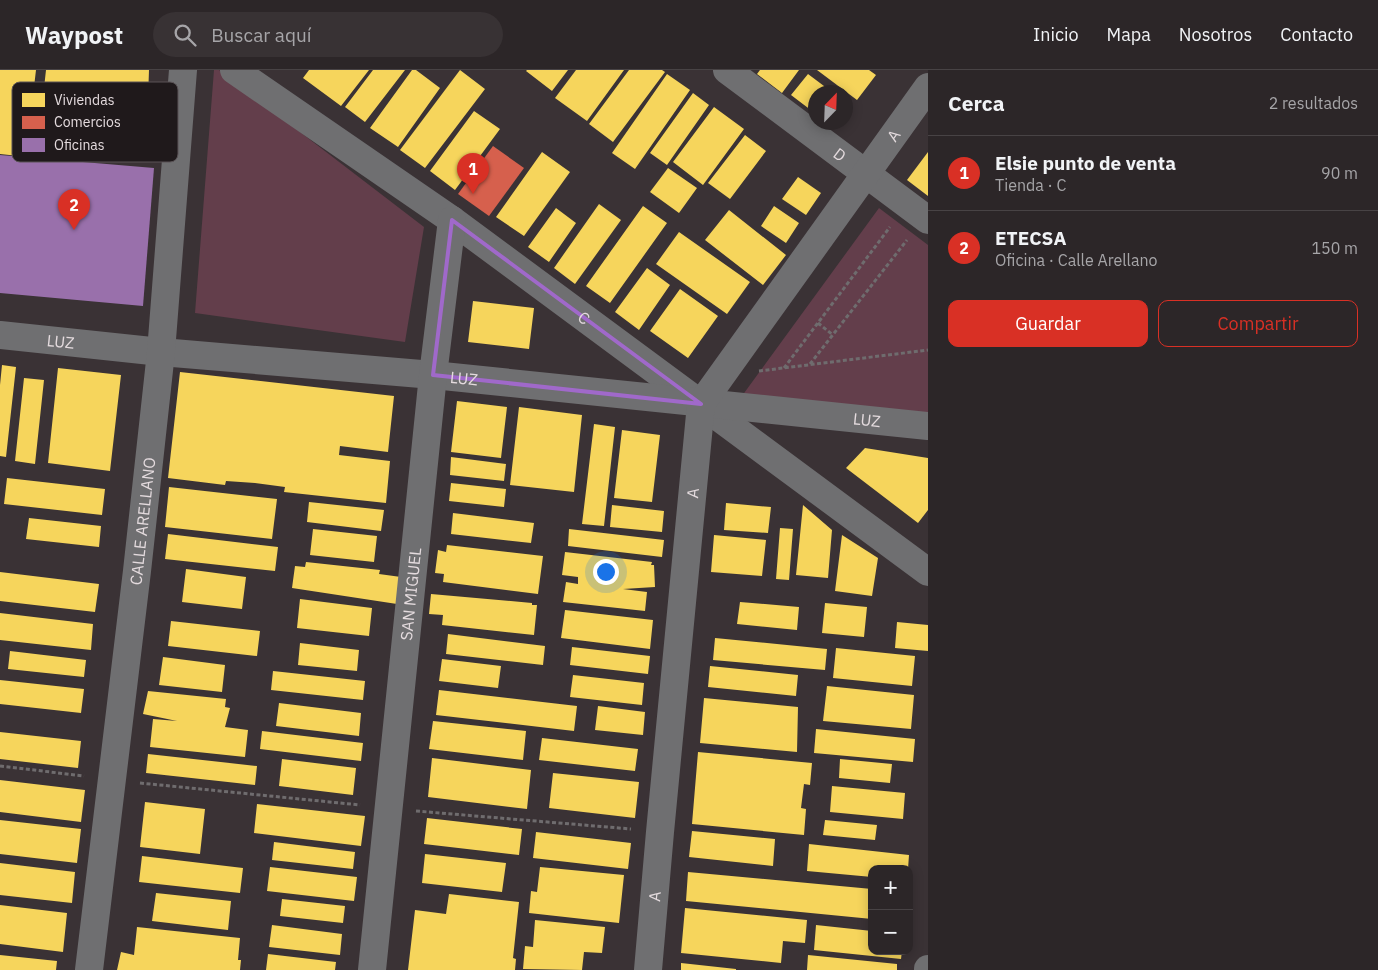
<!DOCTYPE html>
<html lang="es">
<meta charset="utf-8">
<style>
:root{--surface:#2c2628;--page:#383234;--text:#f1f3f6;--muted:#a6a5a8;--line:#484345;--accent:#d93025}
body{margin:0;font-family:"IBM Plex Sans",sans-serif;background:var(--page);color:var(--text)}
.controls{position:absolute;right:15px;bottom:15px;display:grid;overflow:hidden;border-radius:10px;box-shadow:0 2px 12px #0003}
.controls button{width:45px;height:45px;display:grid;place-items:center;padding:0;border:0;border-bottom:1px solid var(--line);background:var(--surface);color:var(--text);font:25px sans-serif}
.compass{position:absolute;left:808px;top:15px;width:45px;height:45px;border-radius:50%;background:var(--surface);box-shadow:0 2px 12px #0003;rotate:23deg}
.you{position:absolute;left:605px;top:501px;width:18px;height:18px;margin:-12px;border:4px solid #fff;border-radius:50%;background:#1a73e8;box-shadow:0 0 0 8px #1a73e833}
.badge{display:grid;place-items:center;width:32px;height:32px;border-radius:50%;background:var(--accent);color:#fff;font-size:16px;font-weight:700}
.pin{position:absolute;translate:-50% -41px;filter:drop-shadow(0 1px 2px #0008)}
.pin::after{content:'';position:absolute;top:26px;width:18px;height:15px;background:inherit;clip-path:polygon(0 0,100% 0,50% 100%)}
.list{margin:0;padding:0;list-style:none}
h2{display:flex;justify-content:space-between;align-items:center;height:65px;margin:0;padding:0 20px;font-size:21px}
h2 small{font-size:16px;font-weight:400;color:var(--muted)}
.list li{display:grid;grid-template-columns:32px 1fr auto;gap:15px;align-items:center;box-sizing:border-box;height:75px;padding:0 20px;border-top:1px solid var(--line)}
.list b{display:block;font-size:19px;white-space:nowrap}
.list p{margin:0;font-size:16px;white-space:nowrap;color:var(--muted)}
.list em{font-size:16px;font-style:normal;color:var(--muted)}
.actions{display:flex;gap:10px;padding:15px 20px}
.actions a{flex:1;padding:11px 0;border:1px solid var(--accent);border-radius:10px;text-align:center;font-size:18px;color:var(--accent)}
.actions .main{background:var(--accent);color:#fff}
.icon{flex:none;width:28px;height:28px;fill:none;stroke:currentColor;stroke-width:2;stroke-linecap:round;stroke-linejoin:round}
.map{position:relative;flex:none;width:928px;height:900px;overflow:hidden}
header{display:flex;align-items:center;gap:30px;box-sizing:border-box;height:70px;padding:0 25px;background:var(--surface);border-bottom:1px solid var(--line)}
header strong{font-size:24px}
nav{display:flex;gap:28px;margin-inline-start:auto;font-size:18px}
.search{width:350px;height:45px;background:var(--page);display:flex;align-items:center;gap:12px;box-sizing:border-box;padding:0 18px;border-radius:28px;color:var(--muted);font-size:19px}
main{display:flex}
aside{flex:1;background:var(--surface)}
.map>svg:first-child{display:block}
.green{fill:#633e4b}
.homes{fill:#f6d55c}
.shops{fill:#d6604d}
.offices{fill:#9970ab}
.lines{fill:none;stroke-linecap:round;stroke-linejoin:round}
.path{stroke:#6f6c6e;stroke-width:3;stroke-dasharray:4 2.5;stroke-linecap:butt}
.minor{stroke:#6f6f71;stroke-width:28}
.marked{fill:none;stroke:#a069ca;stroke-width:4;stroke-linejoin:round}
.labels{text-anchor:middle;stroke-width:5;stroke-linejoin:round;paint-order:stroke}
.street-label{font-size:16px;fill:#e4dbde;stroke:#1f191b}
.key{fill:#1f191b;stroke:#5a5356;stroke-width:1}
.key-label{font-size:14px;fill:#e4dbde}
</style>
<header>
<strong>Waypost</strong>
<div class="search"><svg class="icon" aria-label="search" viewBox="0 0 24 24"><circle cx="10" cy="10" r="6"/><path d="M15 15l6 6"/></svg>Buscar aquí</div>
<nav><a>Inicio</a><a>Mapa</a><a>Nosotros</a><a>Contacto</a></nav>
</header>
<main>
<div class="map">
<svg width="928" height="900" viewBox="0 0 928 900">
<rect width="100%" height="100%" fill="#3a3235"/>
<!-- green -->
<path class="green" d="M214,0H219L424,157L405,272L195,243Z
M879,138L928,175V350L739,330Z"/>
<!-- homes -->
<path class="homes" d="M0,0H36L34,17H26L23,43H25L22,68L29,69L28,87L0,84Z
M46,0H149L148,29L44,18Z
M309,0H369L341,36L303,8Z
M373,0H405L365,52L345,37Z
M412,0H416L440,18L398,77L370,58Z
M460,0L485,19L425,98L400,80Z
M527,0H568L552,21L526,1Z
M576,0H624L587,51L555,28Z
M629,0H662L665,2L613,72L589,54Z
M760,0H799L782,23L757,4Z
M817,0H869L876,5L857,30Z
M667,4L690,20L635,99L612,83Z
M808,4L832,22H816V44L791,25Z
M693,23L709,35L667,95L650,83Z
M714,37L744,59L703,115L673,92Z
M474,41L500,59L455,120L430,101Z
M745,65L766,81L730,129L708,113Z
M542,82L570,102L524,166L496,147Z
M928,82V126L907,110Z
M668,98L697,118L679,143L650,122Z
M798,107L821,123L806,145L782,129Z
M599,134L621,150L575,214L554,198Z
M643,136L667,153L610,233L586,216Z
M774,136L799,153L786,173L761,156Z
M556,138L576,153L549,192L528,177Z
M729,140L786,185L763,215L705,170Z
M679,162L750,212L727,244L656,194Z
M647,198L670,215L639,260L615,242Z
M680,219L718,246L688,288L650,261Z
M473,231L534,238L529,279L468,272Z
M2,295L16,297L6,387L0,386V315Z
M58,298L121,305L110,401L48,393Z
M180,302L394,326L388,382L340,376L339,385L390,391L386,433L284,422L285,417L255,413L226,411L225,415L168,408Z
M24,308L44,310L35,394L15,391Z
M457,331L507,337L501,388L451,382Z
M519,337L582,345L574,422L510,415Z
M594,354L615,357L604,456L582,454Z
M622,360L660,365L652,432L614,428Z
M865,378L928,388V440L918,453L846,398Z
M451,387L506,394L504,411L450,405Z
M7,408L105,419L102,445L4,434Z
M451,413L506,419L504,437L449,431Z
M169,417L277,429L272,469L165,457Z
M309,432L384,440L381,461L307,452Z
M726,433L771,437L768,463L724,460Z
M612,435L664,441L662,462L610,457Z
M803,435L832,460L828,508L796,505Z
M453,443L534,453L531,473L451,464Z
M29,448L101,456L99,477L26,469Z
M780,458L793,459L789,510L776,509Z
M313,459L377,466L374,492L310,485Z
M569,459L664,470L662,487L568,476Z
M168,464L278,477L275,501L165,489Z
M714,465L766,470L762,506L711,502Z
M842,465L878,488L872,526L835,521Z
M447,475L543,486L538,524L443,512L444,504L435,503L438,480L446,482Z
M565,482L652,492L651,495H654L655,517L623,519L647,522L645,541L563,532L566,512L578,514V507L562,505Z
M306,492L380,500L379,504L401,507L397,534L292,518L295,496L305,497Z
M186,499L246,507L242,539L182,532Z
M0,502L99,514L95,542L0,531Z
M431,524L532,533V535H537L534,565L442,555L443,545L429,544Z
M300,529L372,538L369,566L297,558Z
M740,532L799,537L797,560L737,554Z
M825,533L867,537L864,567L822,563Z
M565,540L653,550L650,579L561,568Z
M0,543L93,554L91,580L0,570Z
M171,551L260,561L257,586L168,576Z
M897,552L928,555V581L895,578Z
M448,564L545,576L543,595L446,584Z
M715,568L827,579L825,600L713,590Z
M300,573L359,580L357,601L298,595Z
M572,577L650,586L648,604L570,595Z
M836,578L915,586L912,616L833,608Z
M10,581L86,590L84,607L8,599Z
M163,587L225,595L222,622L159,615Z
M442,589L501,596L498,618L439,611Z
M710,596L798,605L796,626L708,617Z
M273,601L365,611L363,630L271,620Z
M573,605L644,613L642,635L570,627Z
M0,610L84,619L81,643L0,634Z
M827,616L914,625L911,659L823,651Z
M439,620L577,636L574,661L436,645Z
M148,621L226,629L225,637L230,638L225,657L248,660L245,687L150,677L153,649L177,651L143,644Z
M704,628L798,637L797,682L700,673Z
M279,633L361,643L359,666L276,656Z
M598,636L645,642L643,665L595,660Z
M433,651L526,661L523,690L429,679Z
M816,659L915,669L913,692L814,683Z
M262,661L363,673L361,691L260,679Z
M0,662L81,671L78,698L0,689Z
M542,668L638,679L635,701L539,690Z
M698,682L812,693L810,715L804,714L801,738L806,739L804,765L692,754Z
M148,684L257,696L255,715L146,703Z
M432,688L531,700L527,739L428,727Z
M282,689L356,698L353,725L279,716Z
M840,689L892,694L890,713L839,708Z
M553,703L639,712L635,748L549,738Z
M0,710L85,720L81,752L0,742Z
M832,716L905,723L903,749L830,742Z
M145,732L205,739L200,784L140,777Z
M257,734L365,746L361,776L254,763Z
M427,748L522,759L519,785L424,774Z
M0,750L81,759L77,793L0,784Z
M825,750L877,755L875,770L823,765Z
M692,761L775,769L773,796L689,787Z
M536,762L631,773L628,799L533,788Z
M274,772L355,782L353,799L272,790Z
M809,774L909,785L908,799H872V807L807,801Z
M425,784L506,793L502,822L422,813Z
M142,786L243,798L240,823L139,812Z
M0,793L75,802L72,833L0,825Z
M270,797L357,807L354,831L267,821Z
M540,797L624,805L619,853L529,843L531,821L537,822Z
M688,802L872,819V849L686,831Z
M156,823L231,831L228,860L152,851Z
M449,824L519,832L513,888L516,889L515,900H408L415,840L446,844Z
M282,829L345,836L343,853L280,846Z
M0,835L67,843L63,882L0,874Z
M685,838L807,850L805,873L783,871L781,893L681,883Z
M535,850L605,857L602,883L584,882L582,900L523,899L525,876L533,877Z
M272,855L342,864L340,885L269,877Z
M816,855L872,861V881H902L901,889L814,880Z
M137,857L240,868L238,890H241L240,900H117L121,882L134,885Z
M268,884L336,892L335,900H266Z
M0,885L57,891L56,900H0Z
M808,885L897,894V900H807Z
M681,893L736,899V900H681Z"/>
<!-- shops -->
<path class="shops" d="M493,76L524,98L489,146L458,124Z"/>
<!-- offices -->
<path class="offices" d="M0,85L154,98L143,236L0,223Z"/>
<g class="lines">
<!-- path -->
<path class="path" d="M818,253L833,265
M810,294L907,170
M784,298L890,157
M759,301L928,280
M0,696L84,706
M140,713L360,735
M416,741L631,759"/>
<!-- minor -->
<g class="minor">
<path id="s1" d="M234,0L452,150L928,502"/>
<path id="s2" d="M727,0L928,150"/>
<path id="s3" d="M0,265L161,282L433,305L928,356"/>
<path id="s4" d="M89,900L137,501L161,282L183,0"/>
<path id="s5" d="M372,900L433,305L452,150"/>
<path id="s6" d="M648,900L660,762L701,334L928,17"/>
<path d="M928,900V899"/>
</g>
</g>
<!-- marked area -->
<path class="marked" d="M452,150L701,334L433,305Z"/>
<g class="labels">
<!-- street labels -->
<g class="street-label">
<text dy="6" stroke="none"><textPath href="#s6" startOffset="899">A</textPath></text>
<text dy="6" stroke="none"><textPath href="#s2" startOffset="141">D</textPath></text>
<text dy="6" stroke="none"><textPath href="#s1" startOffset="429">C</textPath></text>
<text dy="6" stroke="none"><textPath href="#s3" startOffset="61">LUZ</textPath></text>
<text dy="6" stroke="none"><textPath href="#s3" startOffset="466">LUZ</textPath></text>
<text dy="6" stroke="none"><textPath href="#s3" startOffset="871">LUZ</textPath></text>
<text dy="6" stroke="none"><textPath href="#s6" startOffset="479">A</textPath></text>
<text dy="6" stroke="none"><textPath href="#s4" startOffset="452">CALLE ARELLANO</textPath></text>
<text dy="6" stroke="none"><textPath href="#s5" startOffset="378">SAN MIGUEL</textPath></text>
<text dy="6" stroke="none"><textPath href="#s6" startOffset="74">A</textPath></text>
</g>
</g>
<!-- legend -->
<rect x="12" y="12" width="166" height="80" rx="8" class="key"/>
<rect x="22" y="23" width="23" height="14" fill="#f6d55c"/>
<rect x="22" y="46" width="23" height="13" fill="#d6604d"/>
<rect x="22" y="68" width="23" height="14" fill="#9970ab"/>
<g class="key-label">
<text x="54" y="35">Viviendas</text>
<text x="54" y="57">Comercios</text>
<text x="54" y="80">Oficinas</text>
</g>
</svg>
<div class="controls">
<button>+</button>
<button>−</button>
</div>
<svg class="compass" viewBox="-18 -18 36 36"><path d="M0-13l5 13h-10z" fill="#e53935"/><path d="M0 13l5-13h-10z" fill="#a6a5a8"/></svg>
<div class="you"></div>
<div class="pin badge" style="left:473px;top:124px">1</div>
<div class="pin badge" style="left:74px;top:160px">2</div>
</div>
<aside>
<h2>Cerca<small>2 resultados</small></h2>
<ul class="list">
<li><span class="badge">1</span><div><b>Elsie punto de venta</b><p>Tienda · C</p></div><em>90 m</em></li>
<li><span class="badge">2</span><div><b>ETECSA</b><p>Oficina · Calle Arellano</p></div><em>150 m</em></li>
</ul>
<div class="actions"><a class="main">Guardar</a><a>Compartir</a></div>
</aside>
</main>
